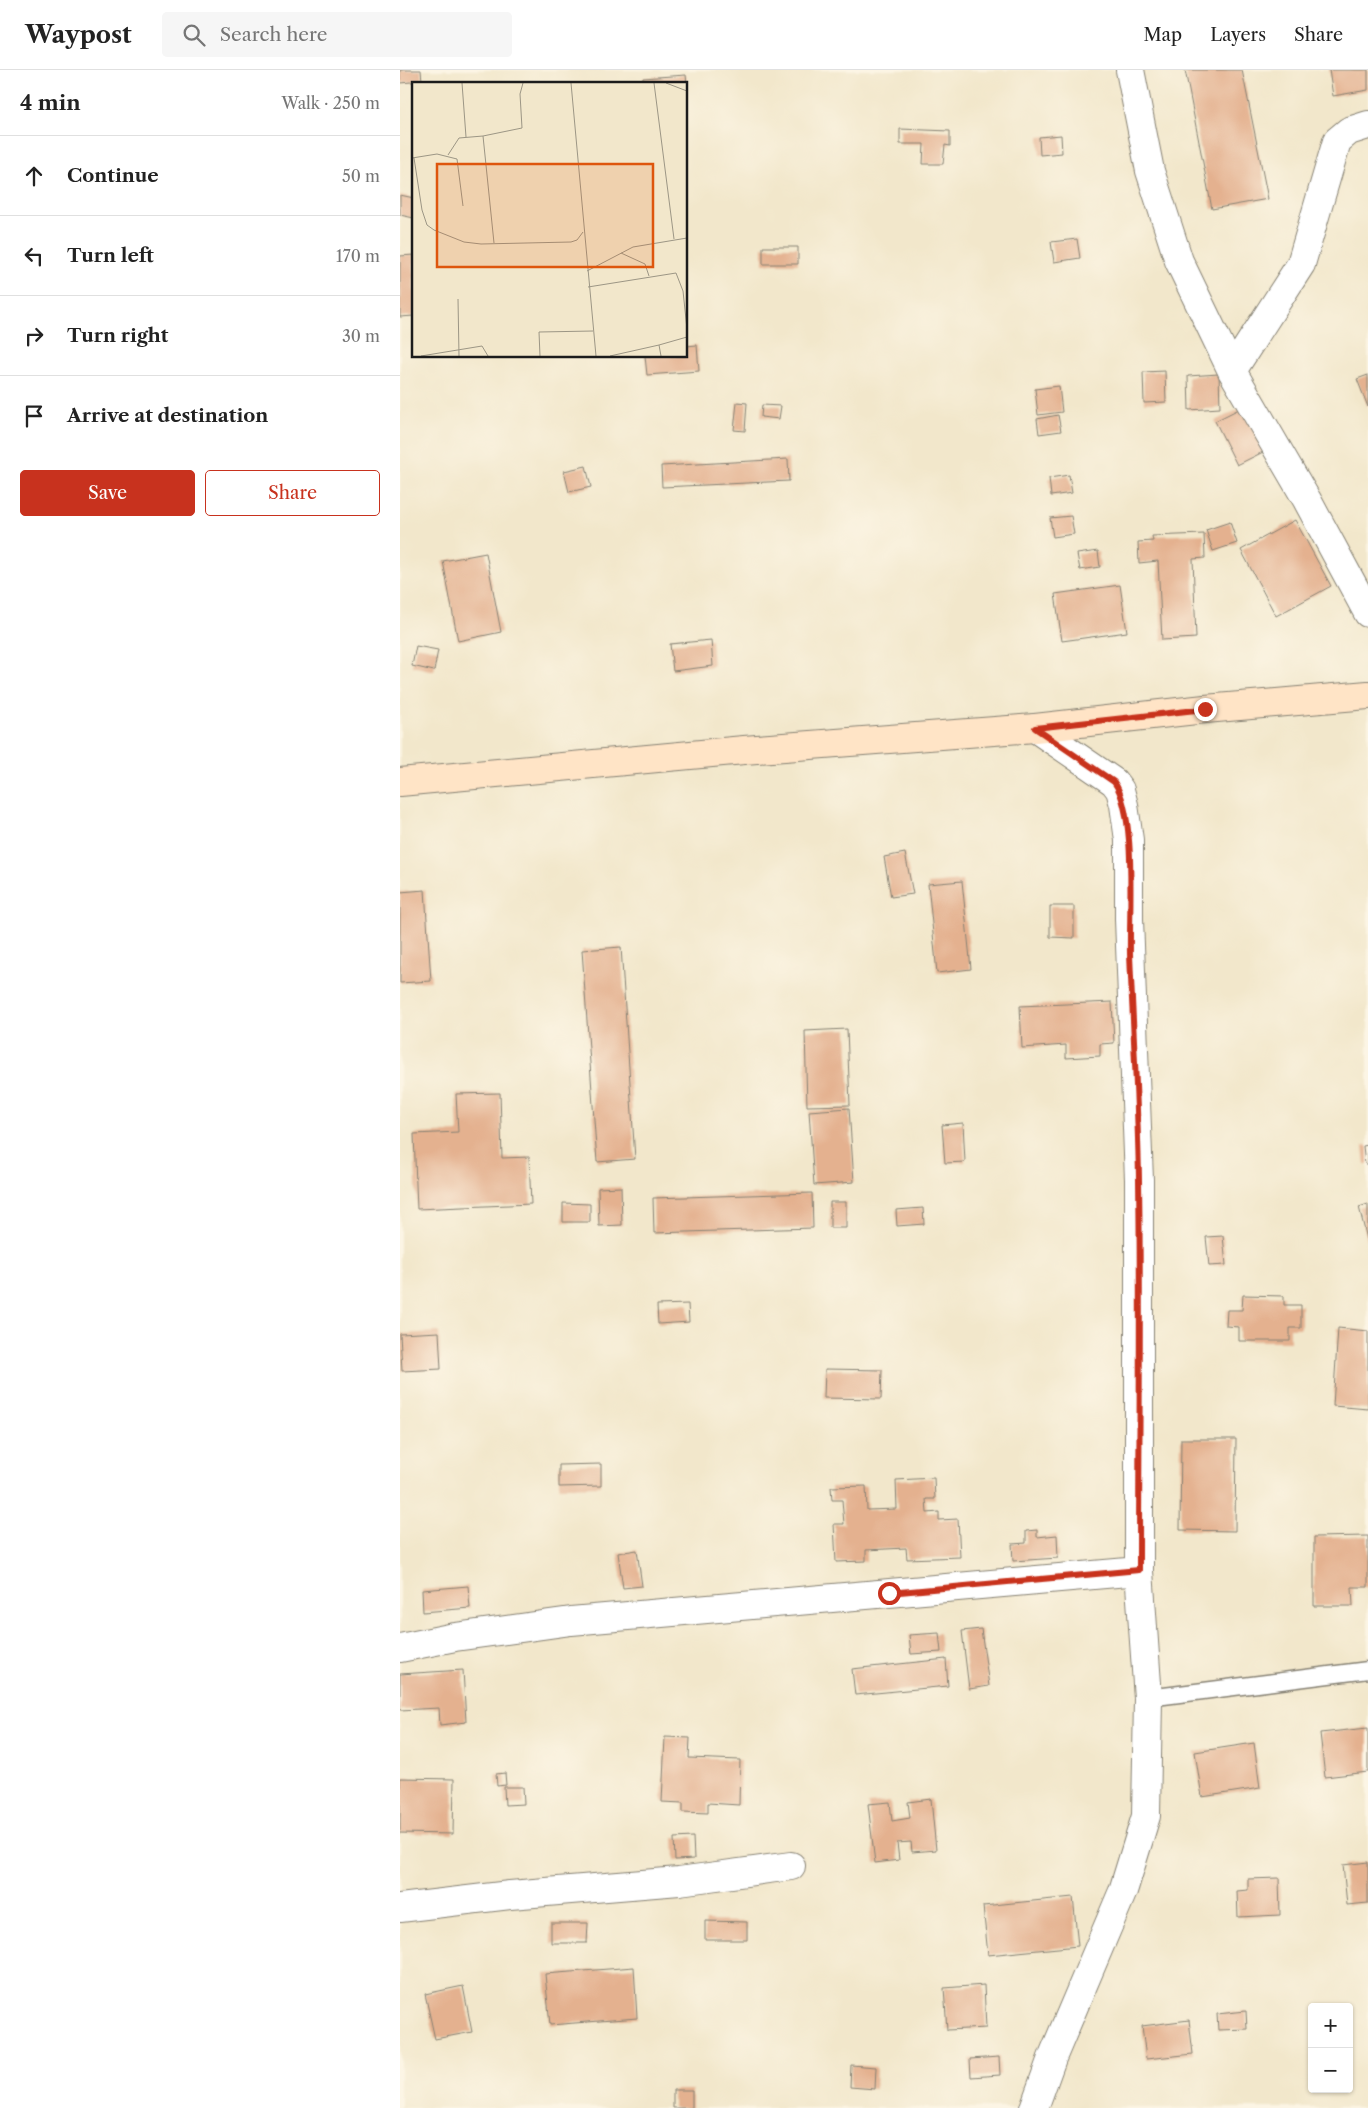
<!DOCTYPE html>
<meta charset="utf-8">
<style>
:root{--surface:#fff;--page:#f6f6f6;--text:#222;--muted:#767676;--line:#e0e0e0;--accent:#c8321e}
body{margin:0;font-family:"Libre Caslon Text",serif;background:var(--page);color:var(--text)}
.controls{position:absolute;right:15px;bottom:15px;display:grid;overflow:hidden;border-radius:5px;box-shadow:0 1px 4px #0004}
.controls button{width:45px;height:45px;display:grid;place-items:center;padding:0;border:0;border-bottom:1px solid var(--line);background:var(--surface);color:var(--text);font:25px sans-serif}
.stop{position:absolute;width:15px;height:15px;margin:-11px;border:4px solid #c8321e;border-radius:50%;background:#fff}
.stop.end{background:#c8321e;border-color:#fff;box-shadow:0 1px 5px #0008}
.list{margin:0;padding:0;list-style:none}
h2{display:flex;justify-content:space-between;align-items:center;height:65px;margin:0;padding:0 20px;font-size:21px}
h2 small{font-size:16px;font-weight:400;color:var(--muted)}
.list li{display:grid;grid-template-columns:32px 1fr auto;gap:15px;align-items:center;box-sizing:border-box;height:80px;padding:0 20px;border-top:1px solid var(--line)}
.list b{display:block;font-size:19px;white-space:nowrap}
.list em{font-size:16px;font-style:normal;color:var(--muted)}
.actions{display:flex;gap:10px;padding:15px 20px}
.actions a{flex:1;padding:11px 0;border:1px solid var(--accent);border-radius:5px;text-align:center;font-size:18px;color:var(--accent)}
.actions .main{background:var(--accent);color:#fff}
.icon{flex:none;width:28px;height:28px;fill:none;stroke:currentColor;stroke-width:2;stroke-linecap:round;stroke-linejoin:round}
.map{position:relative;flex:none;width:968px;height:2038px;overflow:hidden}
header{display:flex;align-items:center;gap:30px;box-sizing:border-box;height:70px;padding:0 25px;background:var(--surface);border-bottom:1px solid var(--line)}
header strong{font-size:24px}
nav{display:flex;gap:28px;margin-inline-start:auto;font-size:18px}
.search{width:350px;height:45px;background:var(--page);display:flex;align-items:center;gap:12px;box-sizing:border-box;padding:0 18px;border-radius:5px;color:var(--muted);font-size:19px}
main{display:flex}
aside{flex:1;background:var(--surface)}
.map>svg:first-child{display:block}
.building{fill:#e4b18f}
.lines{fill:none;stroke-linecap:round;stroke-linejoin:round}
.service-casing{stroke:#878274;stroke-width:19}
.minor-casing{stroke:#878274;stroke-width:30}
.secondary-casing{stroke:#878274;stroke-width:30}
.service{stroke:#fff;stroke-width:16}
.minor{stroke:#fff;stroke-width:28}
.secondary{stroke:#ffe4c6;stroke-width:28}
.route{stroke:#c8321e;stroke-width:6}
.inset-road{fill:none;stroke:#9c9685;stroke-width:1}
.view{fill:#de560d;fill-opacity:0.15;stroke:#de560d;stroke-width:2.5}
.inset-edge{fill:none;stroke:#1c1c1c;stroke-width:2.5}
</style>
<header>
<strong>Waypost</strong>
<div class="search"><svg class="icon" aria-label="search" viewBox="0 0 24 24"><circle cx="10" cy="10" r="6"/><path d="M15 15l6 6"/></svg>Search here</div>
<nav><a>Map</a><a>Layers</a><a>Share</a></nav>
</header>
<main>
<aside>
<h2>4 min<small>Walk · 250 m</small></h2>
<ul class="list">
<li><svg class="icon" aria-label="ahead" viewBox="0 0 24 24"><path d="M12 20V5M6 11l6-6 6 6"/></svg><div><b>Continue</b></div><em>50 m</em></li>
<li><svg class="icon" aria-label="left" viewBox="0 0 24 24"><path d="M17 20v-9H6M10 6l-5 5 5 5"/></svg><div><b>Turn left</b></div><em>170 m</em></li>
<li><svg class="icon" aria-label="right" viewBox="0 0 24 24"><path d="M7 20v-9h11M14 6l5 5-5 5"/></svg><div><b>Turn right</b></div><em>30 m</em></li>
<li><svg class="icon" aria-label="arrive" viewBox="0 0 24 24"><path d="M6 21V4h12l-3 4 3 4H6"/></svg><div><b>Arrive at destination</b></div></li>
</ul>
<div class="actions"><a class="main">Save</a><a>Share</a></div>
</aside>
<div class="map">
<svg width="968" height="2038" viewBox="0 0 968 2038">
<rect width="100%" height="100%" fill="#fcf5e5"/>
<filter id="ink" filterUnits="userSpaceOnUse"><feTurbulence type="fractalNoise" baseFrequency=".02" numOctaves="2"/><feDisplacementMap in="SourceGraphic" scale="10" xChannelSelector="R" yChannelSelector="G"/><feConvolveMatrix kernelMatrix="1 2 1 2 8 2 1 2 1" color-interpolation-filters="sRGB"/></filter>
<filter id="wash" filterUnits="userSpaceOnUse"><feTurbulence type="fractalNoise" baseFrequency=".0096" numOctaves="4" result="noise"/><feDisplacementMap in="SourceGraphic" scale="20" xChannelSelector="R" yChannelSelector="G"/><feGaussianBlur stdDeviation="1.12" result="paint"/><feColorMatrix in="noise" values="0 0 0 0 0 0 0 0 0 0 0 0 0 0 0 0 0 1.4 0 .05"/><feComposite in="paint" operator="in"/></filter>
<g filter="url(#wash)">
<rect width="100%" height="100%" fill="#f2e7cb"/>
<g id="blocks">
<!-- building -->
<path class="building" d="M0,0H21L22,11L0,13Z
M785,0H842L868,129L812,139Z
M929,0H968V20L933,26Z
M286,5L287,14H243V8Z
M500,59L550,61V76L545,75L543,94H523L524,74H500Z
M661,65L662,83L640,85L639,67Z
M0,125L14,128V148L0,145Z
M677,169L680,188L654,192L651,172Z
M363,177H398V194H363Z
M14,185V246L0,247V186Z
M297,275L299,301L247,305L245,286H286V276Z
M765,301L766,332L744,333L743,302Z
M819,304L820,338L789,340L788,306Z
M968,305V337L957,309Z
M659,316L662,342L638,345L635,319Z
M337,332L347,333L345,361L334,360Z
M362,335L381,336L379,349L361,347Z
M845,336L867,380L837,395L815,351Z
M658,345L661,361L639,364L637,349Z
M388,389L389,411L262,417L261,396Z
M186,396L191,417L169,422L164,401Z
M669,405L672,423L651,426L649,408Z
M671,446L674,464L653,467L650,448Z
M895,450L931,516L876,546L841,480Z
M830,452L837,473L813,481L806,460Z
M804,464L805,488L793,489L796,568L762,570L758,491L739,493L738,472L753,471L752,466Z
M698,481L700,497L680,500L677,484Z
M86,483L101,562L58,571L43,491Z
M720,515L727,562L662,571L655,524Z
M311,570L313,596L273,601L270,574Z
M16,576L38,580L34,601L12,596Z
M505,783L513,824L491,827L484,787Z
M562,811L571,899L537,903L528,814Z
M25,820L31,911L0,913V822Z
M650,836H674V868L650,867Z
M221,877L235,1089L197,1092L182,880Z
M712,932L714,973L700,974V986L666,988V975L622,978L620,936Z
M447,959L450,1035L407,1036L405,961Z
M100,1023L102,1088L129,1087L131,1134L17,1139L14,1064L58,1062L56,1024Z
M449,1038L454,1112L414,1115L409,1041Z
M563,1053L565,1092L545,1093L542,1055Z
M968,1075V1094H965L963,1076Z
M221,1117L222,1155L199,1156L198,1118Z
M412,1123L413,1158L254,1163L253,1128Z
M430,1132H446V1158H430Z
M163,1133L190,1134V1152H163Z
M968,1134V1169H967L959,1137Z
M523,1138L524,1154L497,1156L496,1140Z
M823,1166L826,1195L809,1196L806,1167Z
M843,1225L884,1226V1235H901V1258H890V1271H839V1257L826,1256L827,1240H842Z
M288,1234L289,1252L258,1254L257,1235Z
M938,1258L968,1261V1339L933,1336Z
M39,1262L41,1299L2,1301L0,1264Z
M425,1299L482,1300L481,1329L424,1328Z
M781,1369H836L835,1461L780,1460Z
M201,1394V1416L159,1417V1395Z
M534,1408L535,1429H526L527,1443L539,1442V1450L558,1449L560,1487L507,1489L506,1478L466,1480V1491L436,1492L434,1454H444L442,1430H432L431,1417L466,1416L467,1440L497,1439L496,1410Z
M637,1460V1467L657,1465L658,1488L613,1491L612,1474L626,1473V1461Z
M968,1466V1517H952L953,1536H914V1467Z
M237,1480L242,1516L223,1518L218,1483Z
M68,1516L70,1538L23,1542L22,1520Z
M581,1559L589,1616L569,1619L562,1561Z
M539,1563L541,1582L511,1584L509,1565Z
M546,1589L548,1616L455,1625L452,1599Z
M63,1600L66,1652L40,1655L39,1638L0,1640V1604Z
M968,1658V1702L925,1707L920,1663Z
M265,1667L290,1668L289,1688L340,1690L339,1735L308,1733V1743L283,1742V1733L262,1732Z
M854,1673L860,1718L802,1727L795,1682Z
M105,1703L106,1715L97,1716L96,1704Z
M0,1708L54,1709L53,1764L0,1763Z
M104,1717H123L124,1734L105,1735Z
M531,1729L536,1780L512,1782L511,1772L497,1773L499,1790L475,1793L468,1734L490,1732L492,1751L510,1748L508,1732Z
M293,1767L294,1789L275,1790L274,1768Z
M968,1792V1833L947,1835L943,1795Z
M879,1808L880,1845L838,1847L837,1821L848,1820V1809Z
M673,1827L678,1876L588,1885L583,1836Z
M305,1851L347,1852V1870H305Z
M151,1853H188L187,1873H151Z
M234,1897L237,1948L150,1955L145,1904Z
M584,1915L586,1958L547,1960L544,1918Z
M63,1916L72,1962L35,1969L25,1924Z
M846,1941L847,1959L818,1960L817,1944Z
M789,1950L793,1984L746,1989L742,1956Z
M599,1987L600,2005L571,2007L570,1989Z
M451,1995L476,1997L475,2019L450,2017Z
M273,2020H292V2038H273Z"/>
</g>
</g>
<g filter="url(#ink)">
<use href="#blocks" fill-opacity="0" stroke="#878274" stroke-width="1"/>
<g class="lines">
<defs>
<path id="service" d="M748,1628L968,1600"/>
<path id="minor" d="M730,0L750,101L779,191L832,301L907,430L968,543
M832,301L901,194L937,71L949,61L968,55
M0,1578L55,1567L171,1551L739,1501
M0,1838L110,1825L279,1811L391,1796
M634,2038L652,1988L723,1821L746,1746L748,1628L739,1501V1110L729,849V770L724,735L720,720L714,712L635,658"/>
<path id="secondary" d="M0,712L344,680L635,658L805,639L968,625"/>
</defs>
<!-- service casing -->
<use href="#service" class="service-casing"/>
<!-- minor casing -->
<use href="#minor" class="minor-casing"/>
<!-- secondary casing -->
<use href="#secondary" class="secondary-casing"/>
<!-- service -->
<use href="#service" class="service"/>
<!-- minor -->
<use href="#minor" class="minor"/>
<!-- secondary -->
<use href="#secondary" class="secondary"/>
</g>
</g>
<g class="lines" filter="url(#ink)">
<!-- route -->
<path class="route" d="M489,1523L739,1500C739,1371 741,1240 739,1110C738,1035 733,959 730,884C729,842 737,743 714,712L635,658L805,639"/>
</g>
<!-- overview -->
<g transform="translate(12 12)">
<rect width="275" height="275" fill="#f2e7cb"/>
<path class="inset-road" d="M50,1L54,55M159,1L184,274M242,1L262,157M254,1L275,9M71,54L110,46L108,12L111,1M36,73L47,56L71,54L82,161M0,76L25,72L45,77L51,124M2,76L10,128L15,143L22,148L52,160L69,162L159,160L165,158L171,150M209,171L233,182L237,194M175,189L221,165L275,156M176,205L264,191L271,209L275,247M46,217L47,274M9,274L70,264L76,274M128,274L127,250L181,249M198,274L247,263M249,274L247,263L275,255"/>
<path class="view" d="M25,82H241V185H25Z"/>
<rect width="275" height="275" class="inset-edge"/>
</g>
</svg>
<div class="controls">
<button>+</button>
<button>−</button>
</div>
<div class="stop" style="left:489px;top:1523px"></div>
<div class="stop end" style="left:805px;top:639px"></div>
</div>
</main>
